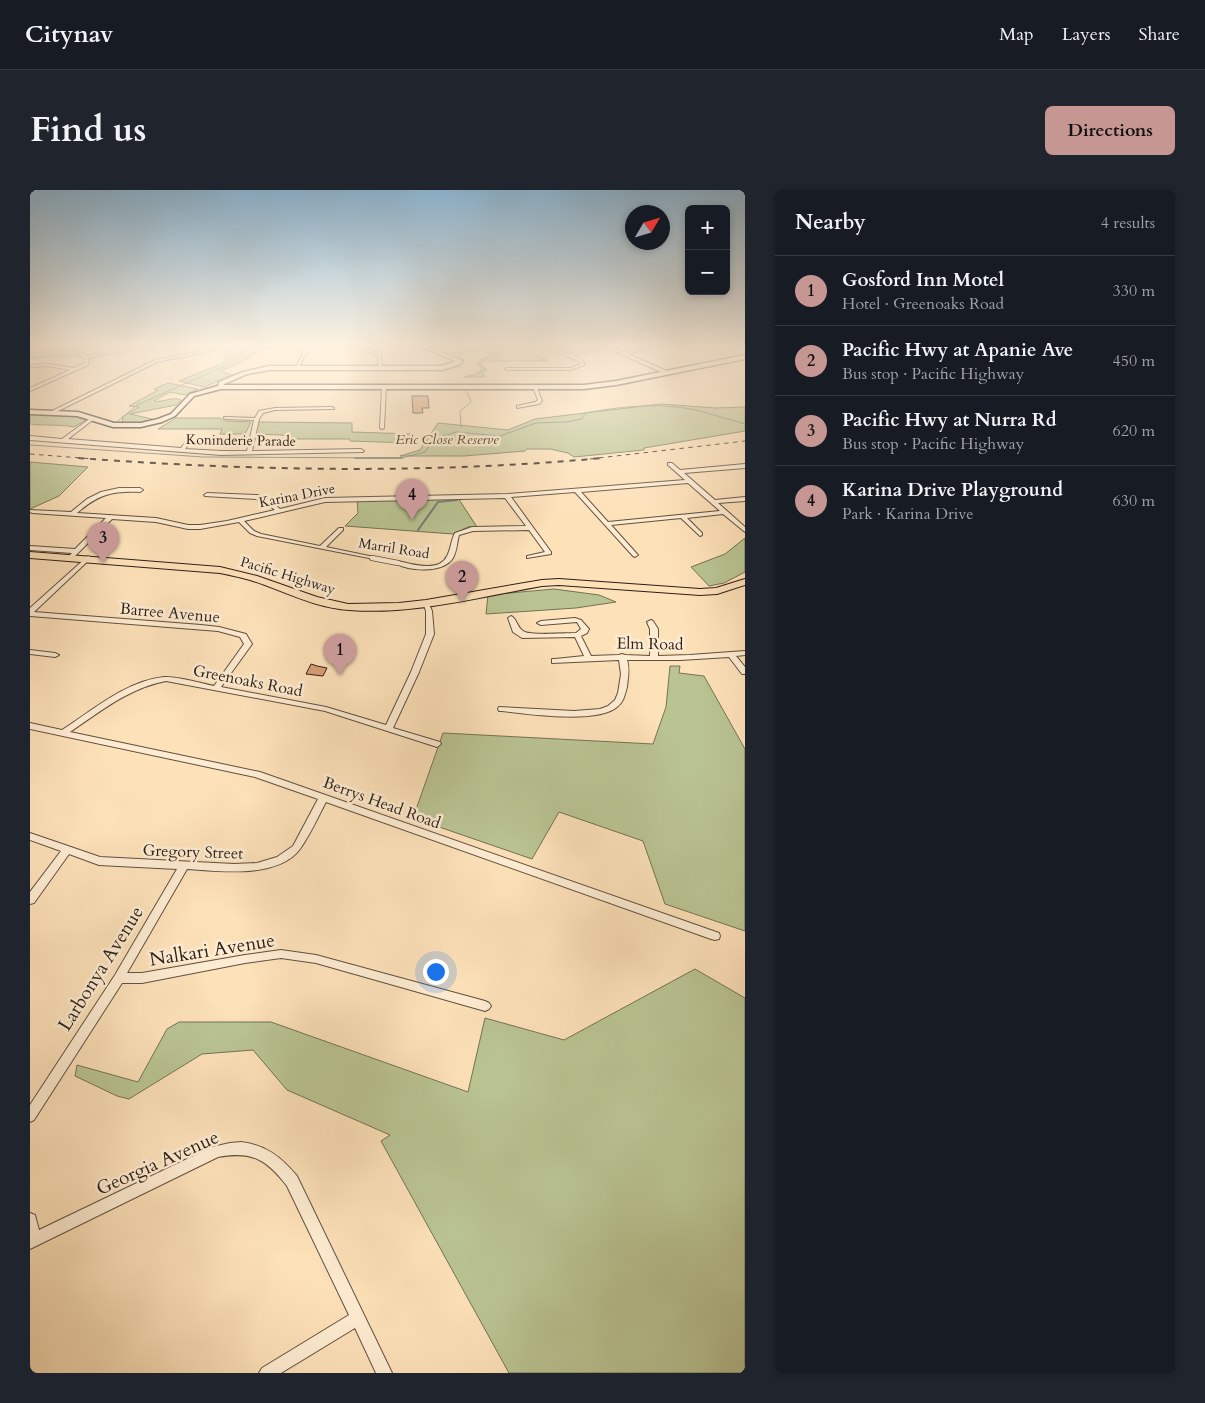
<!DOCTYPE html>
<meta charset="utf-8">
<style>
:root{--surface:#171b24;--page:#20242c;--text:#f1f3f6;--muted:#9ea1a6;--line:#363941;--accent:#c59692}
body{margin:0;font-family:Cardo,serif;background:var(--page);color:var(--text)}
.controls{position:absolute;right:15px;top:15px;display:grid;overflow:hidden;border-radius:8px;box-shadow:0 2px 8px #0003}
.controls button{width:45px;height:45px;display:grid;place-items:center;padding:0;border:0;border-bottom:1px solid var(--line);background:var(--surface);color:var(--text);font:25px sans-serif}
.compass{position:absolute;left:595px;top:15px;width:45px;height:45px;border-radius:50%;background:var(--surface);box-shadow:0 2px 8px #0003;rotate:52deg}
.you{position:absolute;left:405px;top:781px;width:18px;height:18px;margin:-12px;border:4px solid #fff;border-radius:50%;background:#1a73e8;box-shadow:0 0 0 8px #1a73e833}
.badge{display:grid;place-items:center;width:32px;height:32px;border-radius:50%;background:var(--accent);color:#111;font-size:16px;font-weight:700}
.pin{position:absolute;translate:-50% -41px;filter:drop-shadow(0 1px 2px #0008)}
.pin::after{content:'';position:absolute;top:26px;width:18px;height:15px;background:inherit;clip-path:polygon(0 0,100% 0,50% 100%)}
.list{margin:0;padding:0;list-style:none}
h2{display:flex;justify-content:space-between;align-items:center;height:65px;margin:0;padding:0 20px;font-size:21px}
h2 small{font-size:16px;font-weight:400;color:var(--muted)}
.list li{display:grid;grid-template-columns:32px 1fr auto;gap:15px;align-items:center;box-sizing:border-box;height:70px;padding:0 20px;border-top:1px solid var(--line)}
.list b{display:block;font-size:19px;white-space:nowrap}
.list p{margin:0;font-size:16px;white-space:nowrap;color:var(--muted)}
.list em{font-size:16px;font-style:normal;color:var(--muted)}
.map{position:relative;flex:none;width:715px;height:1183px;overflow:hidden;border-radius:8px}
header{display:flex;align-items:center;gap:30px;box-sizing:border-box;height:70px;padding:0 25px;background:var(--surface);border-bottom:1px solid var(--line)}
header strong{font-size:24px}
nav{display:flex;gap:28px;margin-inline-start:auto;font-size:18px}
.intro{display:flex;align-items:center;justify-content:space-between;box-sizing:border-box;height:120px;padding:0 30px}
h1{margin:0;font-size:35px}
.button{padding:12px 22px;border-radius:8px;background:var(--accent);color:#111;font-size:18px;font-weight:700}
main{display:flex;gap:30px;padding:0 30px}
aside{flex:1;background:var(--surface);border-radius:8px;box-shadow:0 2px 8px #0003}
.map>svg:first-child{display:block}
.green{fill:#bac493;stroke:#737256}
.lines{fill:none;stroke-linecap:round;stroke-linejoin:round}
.stream-far1{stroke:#737d78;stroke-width:1}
.stream{stroke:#737d78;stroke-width:2}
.building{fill:#dba077;stroke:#2c1f18}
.pedestrian-casing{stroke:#605040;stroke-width:6}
.minor-casing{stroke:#605040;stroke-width:2}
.tertiary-casing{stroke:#605040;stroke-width:3}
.secondary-casing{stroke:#2c1f18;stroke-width:3}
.primary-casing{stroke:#2c1f18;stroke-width:2}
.pedestrian{stroke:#feecd2;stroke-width:4.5}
.minor{fill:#feecd2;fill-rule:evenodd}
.tertiary{fill:#feecd2;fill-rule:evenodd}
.secondary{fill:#feecd2;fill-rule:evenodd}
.primary{fill:#fde1b9;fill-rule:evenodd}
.rail-far1{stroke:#2c1f18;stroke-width:1;stroke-dasharray:4.5 4.5;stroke-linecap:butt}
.rail{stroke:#2c1f18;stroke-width:2;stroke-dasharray:6 6;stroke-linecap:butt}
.labels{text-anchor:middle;stroke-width:5;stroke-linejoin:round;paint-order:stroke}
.far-park-label{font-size:14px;font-style:italic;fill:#57513d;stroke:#feecd2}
.far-street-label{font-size:14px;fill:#2c1f18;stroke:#feecd2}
.street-label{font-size:16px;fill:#2c1f18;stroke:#feecd2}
.near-street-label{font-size:19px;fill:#2c1f18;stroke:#feecd2}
</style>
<header>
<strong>Citynav</strong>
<nav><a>Map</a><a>Layers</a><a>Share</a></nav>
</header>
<div class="intro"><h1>Find us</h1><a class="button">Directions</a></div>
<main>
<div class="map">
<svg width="715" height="1183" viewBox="0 0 715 1183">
<rect width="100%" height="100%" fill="#fde1b9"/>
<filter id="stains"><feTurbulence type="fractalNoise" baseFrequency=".004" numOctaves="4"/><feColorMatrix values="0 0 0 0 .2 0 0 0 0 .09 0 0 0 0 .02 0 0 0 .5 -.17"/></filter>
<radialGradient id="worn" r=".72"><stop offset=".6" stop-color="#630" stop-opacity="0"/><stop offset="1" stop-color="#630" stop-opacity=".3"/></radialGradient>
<!-- green -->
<path class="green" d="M0,156H7C16,165 32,161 43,159L50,166L15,167L0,169Z
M210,156H238L210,173L190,181L203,185L174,197L149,191L193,173L196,167L193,162Z
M479,156H494L492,158L519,171H453L451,174L457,180L453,182L454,187H434L446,184L453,179L447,174L448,171L462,165L460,159Z
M138,193L168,199L155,205L140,202L124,211C134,213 142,206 151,210L146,215L100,224L122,229L119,232L88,234L69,229C79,228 83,235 93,232L92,227L109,217L99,216L128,200L124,199Z
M631,214L686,218L715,217V241L614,258V260L544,267L538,263L520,259H497L495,261L434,266H370L390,260L408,233L478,240L505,229Z
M0,224L46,226L56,230L44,237C29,234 15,236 0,234Z
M146,228H190L195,231L221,232L215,244H190L192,239H128Z
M229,232L322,233V242L380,244L381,253L320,251V249H263L252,245L225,244Z
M0,272L58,277L29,306L0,319Z
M428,308L447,337H438L423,344L315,336L328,323L327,309Z
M715,348V382L694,393L679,396L661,377L695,364Z
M524,399L569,405L586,412L546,418L456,424L458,405Z
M640,476H650L649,483L674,486L715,559V741L635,714L613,651L529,622L502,669L383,628L413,543L623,554L636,517Z
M665,779L715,808V1183H479L351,951L360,945L257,900L223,860L172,864L99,909L87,906L45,886L47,875L108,892L137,839L149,832H241L438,902L455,828L534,850Z"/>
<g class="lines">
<!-- stream-far1 -->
<path class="stream-far1" d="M0,166L49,167
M441,187L455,179L449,174L451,170L465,165L474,157
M87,232L107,215L197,175L221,156
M431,237L430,221L441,212L436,200
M0,255L173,267L371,268L395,262L404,249L426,242L470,246L506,233L536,232L552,229L555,223C593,216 633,212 670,221C685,225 700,230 715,234"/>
<!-- stream -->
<path class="stream" d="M325,268H372
M388,340L408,312L427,310"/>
</g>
<!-- building -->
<path class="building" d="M382,206H398L399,218H392L393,223H383Z
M281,474L287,476L297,478L293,486L276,484Z"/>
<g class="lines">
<defs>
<path id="pedestrian" d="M342,368L368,373"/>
<path id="minor" d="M43,156H47L56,166L115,156H125L57,168L59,170L58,175L0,201V198L40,180L18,176L0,177V175L18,174L44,178L55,173V170Z
M198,156H207L127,172L24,223L20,222L125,170Z
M276,156H280L269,177L266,178Z
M324,156H330L351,164L352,178L349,177L348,166Z
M460,156H469L418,166L416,165Z
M516,156H522L539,164L575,156L579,157L543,165L551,169L555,175L540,180H477L475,179L477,178H540L551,174L548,171Z
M625,156H633L593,165L591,164Z
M354,196L356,197L354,238L352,239L350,238L352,197Z
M503,197L507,198L512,211L509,214L487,218V216L505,212L508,210Z
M302,217L304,218V219L245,220L233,223L229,229L222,261L331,259L334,261L333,262L191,265L0,250V246L32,249L62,227L64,228V229L38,249L151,258L158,249L161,251L155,259L191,261H217L224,230L196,229L194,228V227L225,228L229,221L245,218Z
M638,273H642L650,280L715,274V278L654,283L685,310L715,307V311L688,313L715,337V342L693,324L657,328L672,343V345L670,346L651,328L581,335L607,364L608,365L605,367L603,366L545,302L481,307L521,362V364L497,368V366L515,362L499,340L443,341L429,345C427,352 427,361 423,368C413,384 378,381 365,373L368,371C382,374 409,383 417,366C421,359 421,350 425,343L442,337L496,336L475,308L295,312L214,331L224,341L231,344L290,356L309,338H313V340L296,357L344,367V369L227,346L220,343L209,332L170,339H158L126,332L82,329L43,368L38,367L42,363L0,360V356L45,359L76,328L2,323L0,322V320L41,322L57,309L71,302L89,298H110L113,300L110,302C82,301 69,304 47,323L126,328L158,335H170L197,331L245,320L234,311L226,309L175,306L174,305L177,303L227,305L238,309L250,319L295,308L477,304L655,290L638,275ZM658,293L690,321L578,332L551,302Z
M58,366L61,368L60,369L4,422L171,435L189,437L216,444L222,454L191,497L296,517L356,535L381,482L396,444V421L393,413L394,412H398L402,421L404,444L389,482L363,538L410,552L411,554L407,557L404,556L295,521L136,491C99,498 71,521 40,542L230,582L689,743L690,746L689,749L685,750L681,749L296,612C288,627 280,645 270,659C248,689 189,681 157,679L97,783H112L215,765L251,760L286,765L455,811L459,813L461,816L459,819L455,821L286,773L251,768L215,773L112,793H92L4,930L0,932V915L85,785L147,679L69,675L39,664L4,713L0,714V702L31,661L0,650V643L70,667L204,674L227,673L247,667L263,656L288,609L225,587L0,539V533L32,540C63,520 96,491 134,487C146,486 171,493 184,496L214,454L210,447L188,441L0,426V418Z
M481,426C487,429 487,437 493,441C500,446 535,443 546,443L551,439L547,432L511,435L507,433L511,431L545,428L551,430L559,439L557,443L551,446L561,466L589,465L592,464L595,465L620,466V439L617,432L621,430L623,431L628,439V466L660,465L715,461V465L706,466L715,477V484H712L699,467L650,470H597C600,479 598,487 597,497C595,504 594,512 587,517C568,534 497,524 472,521H469L468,519L469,517L544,521L570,519L578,516L585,510L588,503L591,484L589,470L522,473V469H525L554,466L545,447L492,448L483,442L478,428Z
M0,460L25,463L29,465L25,467L0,464Z
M211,952C236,955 251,967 267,986L362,1183H346L325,1138L251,1183H229L232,1178L319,1125L257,996C236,969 222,961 188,967L0,1059V1023L5,1025L9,1040L182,957L200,953Z"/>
<path id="tertiary" d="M389,156H396L433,171L429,175L412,180H239L217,184L194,194L193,198L188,197L189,192L213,182L239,176H412L426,171Z
M573,156H580L641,183L636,184Z"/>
<path id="secondary" d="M715,165V169L586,195L554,199H191L164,206L145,226L132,232L111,237H83L47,226L0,224V220L48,222L84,233H111L128,229L141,224L160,204L191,195H554L586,191Z"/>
<path id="primary" d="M0,362L190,377L227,386L287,407L318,414L369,413L396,410L512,390L529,389L670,399L686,398L715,389V395L687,404L670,405L529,395L512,396C449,407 383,425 319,420C284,418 252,400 220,390C210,387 200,385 190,383L0,368Z"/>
</defs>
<!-- pedestrian casing -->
<use href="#pedestrian" class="pedestrian-casing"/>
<!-- minor casing -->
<use href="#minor" class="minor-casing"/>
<!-- tertiary casing -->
<use href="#tertiary" class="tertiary-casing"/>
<!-- secondary casing -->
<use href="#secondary" class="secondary-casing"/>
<!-- primary casing -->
<use href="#primary" class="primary-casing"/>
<!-- pedestrian -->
<use href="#pedestrian" class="pedestrian"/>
<!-- minor -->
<use href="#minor" class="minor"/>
<!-- tertiary -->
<use href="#tertiary" class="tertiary"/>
<!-- secondary -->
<use href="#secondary" class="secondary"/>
<!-- primary -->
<use href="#primary" class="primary"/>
<!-- rail-far1 -->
<path class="rail-far1" d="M0,264L64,269
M560,269L715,251"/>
<!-- rail -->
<path class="rail" d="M48,268C223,281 399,284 573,268"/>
</g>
<!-- sky -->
<linearGradient id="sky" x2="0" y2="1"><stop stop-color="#8cb7d5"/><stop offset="0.48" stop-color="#fef2e0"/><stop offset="1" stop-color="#fef2e0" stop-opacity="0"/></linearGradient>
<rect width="715" height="322" fill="url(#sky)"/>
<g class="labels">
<!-- far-park labels -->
<g class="far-park-label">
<text x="417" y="254">Eric Close Reserve</text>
</g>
<!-- far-street labels -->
<g class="far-street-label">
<text transform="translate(211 250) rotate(1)" y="5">Koninderie Parade</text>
<text transform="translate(267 305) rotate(-11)" y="5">Karina Drive</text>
<text transform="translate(364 358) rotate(9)" y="5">Marril Road</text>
<text transform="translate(258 385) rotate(17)" y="5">Pacific Highway</text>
</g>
<!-- street labels -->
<g class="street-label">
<text transform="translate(140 422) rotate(5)" y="6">Barree Avenue</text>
<text transform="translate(620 453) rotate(1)" y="6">Elm Road</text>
<text transform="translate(218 490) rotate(11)" y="6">Greenoaks Road</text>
<text transform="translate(352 612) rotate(20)" y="6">Berrys Head Road</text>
<text transform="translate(163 661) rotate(2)" y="6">Gregory Street</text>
</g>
<!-- near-street labels -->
<g class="near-street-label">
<text transform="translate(182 759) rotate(-9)" y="7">Nalkari Avenue</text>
<text transform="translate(70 778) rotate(-58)" y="7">Larbonya Avenue</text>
<text transform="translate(127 972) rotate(-24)" y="7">Georgia Avenue</text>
</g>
</g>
<rect width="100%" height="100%" filter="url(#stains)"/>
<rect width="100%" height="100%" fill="url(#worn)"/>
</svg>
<div class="controls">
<button>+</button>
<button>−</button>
</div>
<svg class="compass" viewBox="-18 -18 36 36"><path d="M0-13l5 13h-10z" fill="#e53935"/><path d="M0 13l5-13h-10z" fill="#9ea1a6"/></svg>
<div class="you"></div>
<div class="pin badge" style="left:310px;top:485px">1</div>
<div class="pin badge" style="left:432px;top:412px">2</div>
<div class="pin badge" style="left:73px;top:373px">3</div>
<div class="pin badge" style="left:382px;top:330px">4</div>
</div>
<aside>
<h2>Nearby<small>4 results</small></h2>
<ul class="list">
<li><span class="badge">1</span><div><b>Gosford Inn Motel</b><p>Hotel · Greenoaks Road</p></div><em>330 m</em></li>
<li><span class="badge">2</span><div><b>Pacific Hwy at Apanie Ave</b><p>Bus stop · Pacific Highway</p></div><em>450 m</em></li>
<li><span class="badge">3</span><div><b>Pacific Hwy at Nurra Rd</b><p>Bus stop · Pacific Highway</p></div><em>620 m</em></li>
<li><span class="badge">4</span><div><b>Karina Drive Playground</b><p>Park · Karina Drive</p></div><em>630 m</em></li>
</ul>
</aside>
</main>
